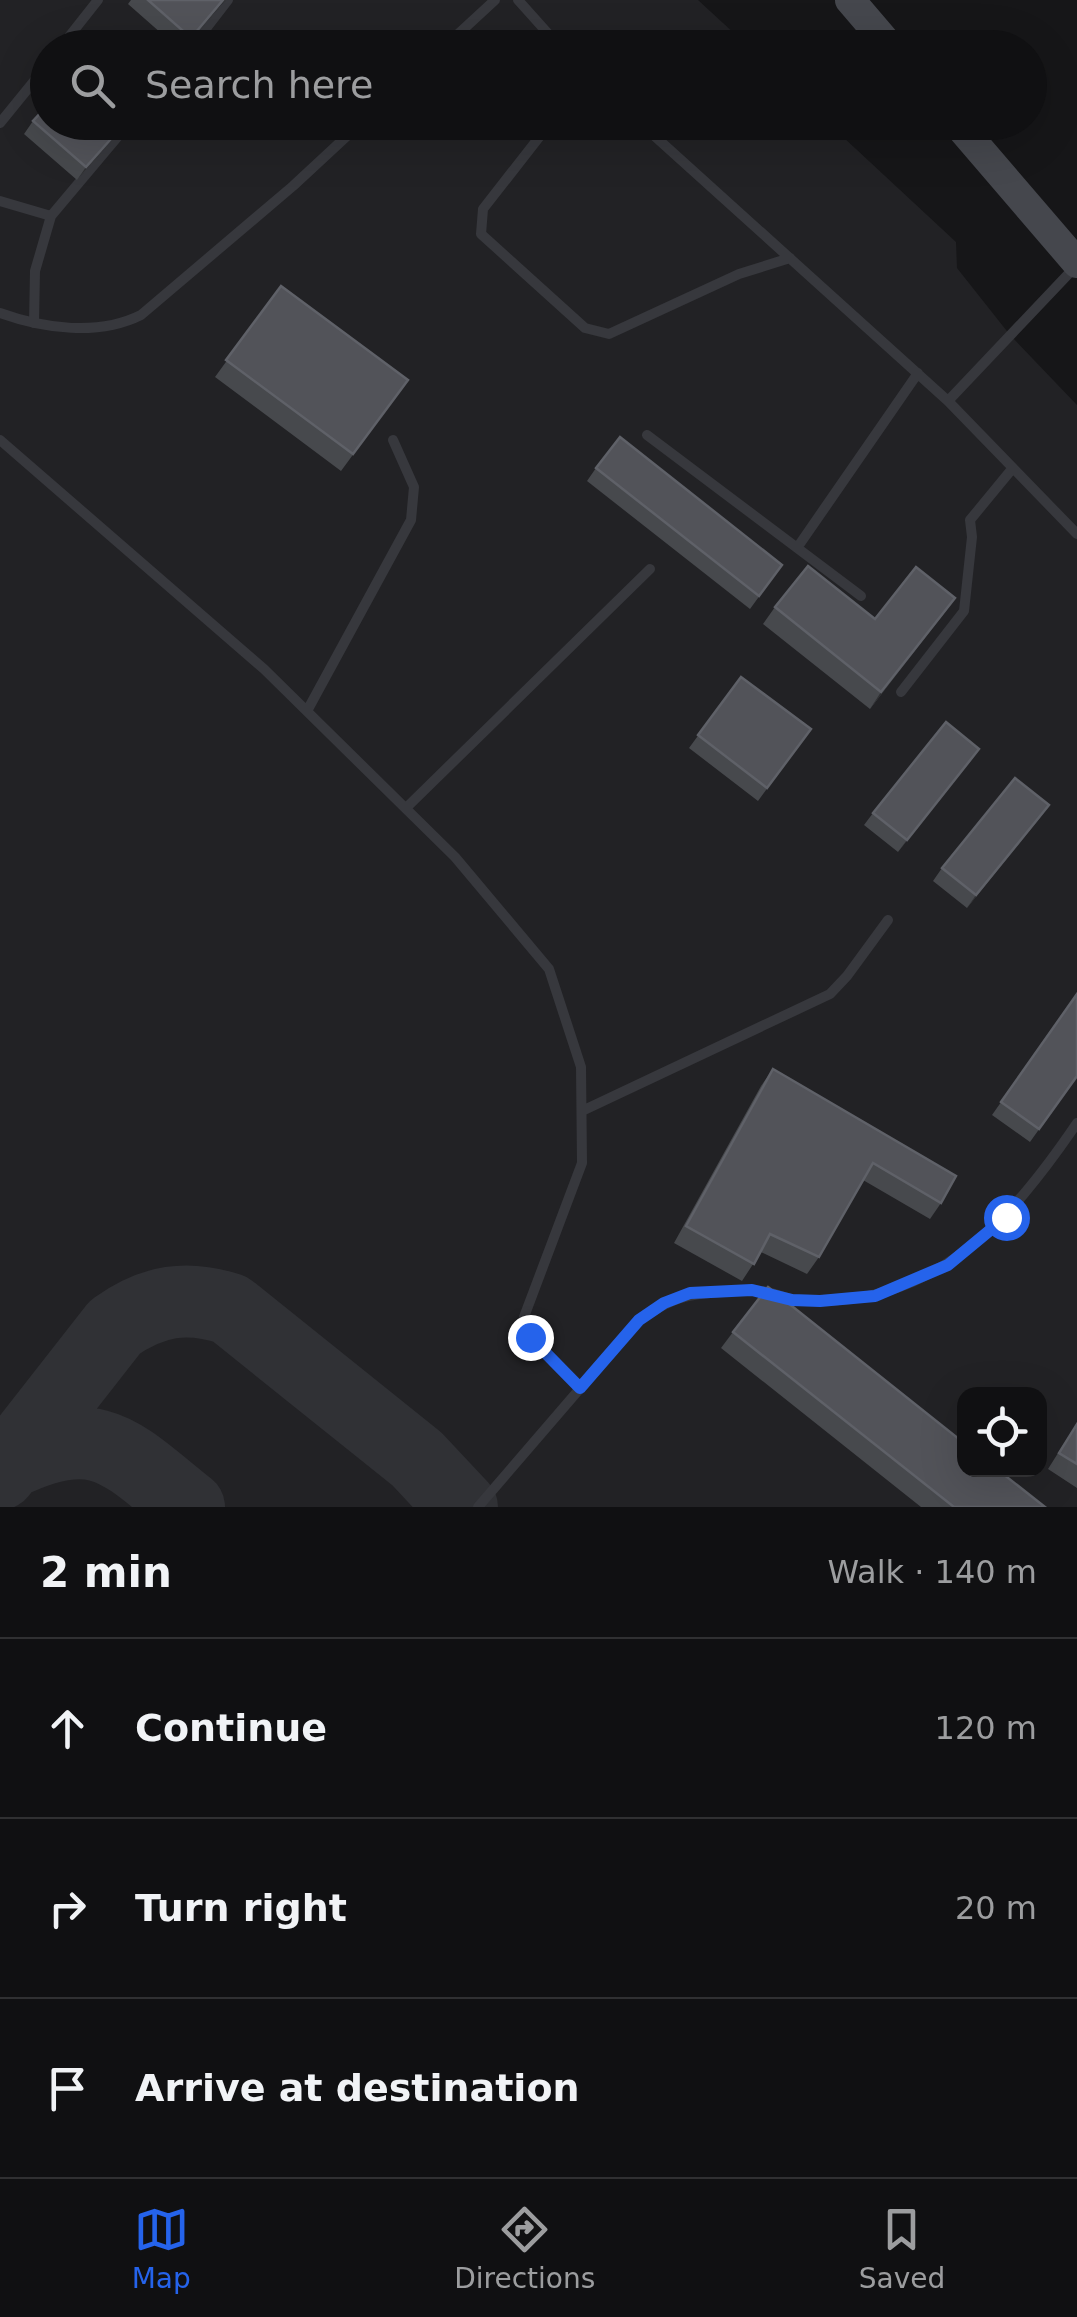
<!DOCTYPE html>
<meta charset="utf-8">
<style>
:root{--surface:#101012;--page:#19191b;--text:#f1f3f6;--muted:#9c9d9f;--line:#303032;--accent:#2563eb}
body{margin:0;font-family:"DejaVu Sans",sans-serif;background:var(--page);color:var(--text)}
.controls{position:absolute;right:30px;bottom:30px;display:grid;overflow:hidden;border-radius:20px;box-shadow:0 10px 40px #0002}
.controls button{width:90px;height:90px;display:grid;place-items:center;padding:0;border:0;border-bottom:2px solid var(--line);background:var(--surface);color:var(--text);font:50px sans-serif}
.stop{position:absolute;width:30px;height:30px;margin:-22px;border:8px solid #2563eb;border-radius:50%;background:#fff}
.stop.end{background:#2563eb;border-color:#fff;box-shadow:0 2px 10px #0008}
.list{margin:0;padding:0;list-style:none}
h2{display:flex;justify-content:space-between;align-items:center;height:130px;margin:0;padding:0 40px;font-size:42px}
h2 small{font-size:32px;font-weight:400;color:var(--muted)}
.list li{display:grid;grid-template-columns:65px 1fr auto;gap:30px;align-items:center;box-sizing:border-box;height:180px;padding:0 40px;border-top:2px solid var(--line)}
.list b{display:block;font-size:38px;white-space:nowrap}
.list em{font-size:32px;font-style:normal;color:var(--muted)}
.icon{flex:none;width:55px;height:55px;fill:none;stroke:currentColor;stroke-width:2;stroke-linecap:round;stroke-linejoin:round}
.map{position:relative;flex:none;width:1077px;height:1507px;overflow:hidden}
.search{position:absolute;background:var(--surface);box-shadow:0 10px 40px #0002;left:30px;right:30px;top:30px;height:110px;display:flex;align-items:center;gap:25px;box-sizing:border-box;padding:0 35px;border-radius:55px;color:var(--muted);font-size:38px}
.sheet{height:670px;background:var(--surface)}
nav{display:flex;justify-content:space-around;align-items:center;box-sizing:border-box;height:140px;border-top:2px solid var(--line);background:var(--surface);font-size:28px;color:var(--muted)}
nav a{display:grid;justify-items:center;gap:5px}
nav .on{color:var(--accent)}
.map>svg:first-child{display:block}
.built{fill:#222225;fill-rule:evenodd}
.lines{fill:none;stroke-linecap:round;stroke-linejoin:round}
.taxiway{stroke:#303135;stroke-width:72}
.service{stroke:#37383d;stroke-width:10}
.secondary{stroke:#45474d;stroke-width:30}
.wall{fill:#47494d}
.shaded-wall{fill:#2f3033}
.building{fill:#525359;stroke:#5f6168;stroke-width:2.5}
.route{stroke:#2563eb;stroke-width:12}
</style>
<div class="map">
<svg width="1077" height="1507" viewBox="0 0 1077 1507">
<rect width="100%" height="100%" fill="#161618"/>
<!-- built -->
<path class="built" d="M0,0H698L749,47L48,48V122L828,123L956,242L957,268L1010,335L1077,405V1507H0ZM964,1394H1040V1470H964Z"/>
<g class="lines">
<!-- taxiway -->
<path class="taxiway" d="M9,1463C99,1420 120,1452 189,1507
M0,1474L115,1327C153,1300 187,1295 230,1309L417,1459L462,1507"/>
<!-- service -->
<path class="service" d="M518,0L561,48
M60,48L98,0
M191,48L228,0
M443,48L495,0
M551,122L483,209L481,234L585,328L609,334L739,274L790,258
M639,122L948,401L1077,534
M0,123L48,64
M0,201L51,216
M0,313C44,329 99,336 141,315L293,186L362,122
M34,323L35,271L51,216L130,122
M948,401L1075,267
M647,435L861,596
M0,440L264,669L455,857L549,969L581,1067L582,1163L524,1317L530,1337L580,1388
M797,548L918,373
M901,692L964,611L972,537L970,520L1012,469
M307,711L411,520L414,487L393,440
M406,808L650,569
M582,1111L830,994L847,976L888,920
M478,1507L639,1320C671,1298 686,1294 724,1292C736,1291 749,1289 761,1291C774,1292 785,1299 798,1300C931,1311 1009,1223 1077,1123"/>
<!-- secondary -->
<path class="secondary" d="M850,0L891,48
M956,122L1077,263"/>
</g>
<!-- wall -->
<path class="wall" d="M131,0H226L184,48H178L128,4Z
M33,121L48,122H128L77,180L24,134Z
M281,286L408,380L341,471L215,377Z
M596,468L782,565L750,609L587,481Z
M955,598L870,709L763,624L775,607L875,619Z
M741,677L811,729L758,801L689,748Z
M979,749L898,852L864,825L873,813Z
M1049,805L967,908L933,881L942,868Z
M1077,994V1076L1030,1142L992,1115Z
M773,1069L941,1203L930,1219L863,1180L819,1257L807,1274L761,1252L742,1281L674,1243L761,1086Z
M733,1332L1045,1507H921L721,1348Z
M1077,1423V1488L1048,1469Z"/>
<!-- shaded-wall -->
<path class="shaded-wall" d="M223,0H226L184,48L191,38Z
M126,122H128L77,180L86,167Z
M955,598L943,615L870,709L881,692Z
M979,749L970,762L898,852L907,840Z
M1049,805L1040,818L967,908L976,895Z"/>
<!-- building -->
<path class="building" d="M148,0H223L191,38Z
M48,105V122H126L86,167L33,121Z
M281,286L408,380L353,454L226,360Z
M620,437L782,565L759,596L596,468Z
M808,566L875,619L916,567L955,598L881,692L775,607Z
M741,677L811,729L767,788L698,735Z
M946,722L979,749L907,840L873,813Z
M1015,778L1049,805L976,895L942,868Z
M1077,994V1076L1039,1129L1001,1102Z
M773,1069L956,1176L941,1203L873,1163L819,1257L770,1234L754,1264L686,1226Z
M768,1287L964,1443V1470H998L1045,1507H954L733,1332Z
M1077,1424V1464L1059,1453Z"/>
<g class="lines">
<!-- route -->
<path class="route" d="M530,1337L580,1388L639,1320L664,1303L690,1293L752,1290L792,1300L820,1301L875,1296L948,1265L1006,1217"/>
</g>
</svg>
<div class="controls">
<button><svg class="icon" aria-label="locate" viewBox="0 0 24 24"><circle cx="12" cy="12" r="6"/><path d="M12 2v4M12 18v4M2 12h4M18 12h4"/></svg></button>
</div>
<div class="stop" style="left:1006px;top:1217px"></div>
<div class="stop end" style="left:530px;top:1337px"></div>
<div class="search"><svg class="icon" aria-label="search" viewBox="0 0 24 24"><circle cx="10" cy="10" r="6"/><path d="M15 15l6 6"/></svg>Search here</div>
</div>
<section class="sheet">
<h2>2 min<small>Walk · 140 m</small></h2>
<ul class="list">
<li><svg class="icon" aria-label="ahead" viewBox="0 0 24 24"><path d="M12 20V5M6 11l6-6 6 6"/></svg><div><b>Continue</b></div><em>120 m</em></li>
<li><svg class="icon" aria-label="right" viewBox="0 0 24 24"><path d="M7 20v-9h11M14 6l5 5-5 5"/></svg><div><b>Turn right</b></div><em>20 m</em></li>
<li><svg class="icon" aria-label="arrive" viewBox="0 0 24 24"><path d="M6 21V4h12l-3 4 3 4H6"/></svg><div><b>Arrive at destination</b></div></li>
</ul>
</section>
<nav>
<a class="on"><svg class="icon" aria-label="map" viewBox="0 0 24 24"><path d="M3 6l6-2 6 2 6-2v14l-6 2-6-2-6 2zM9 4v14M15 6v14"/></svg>Map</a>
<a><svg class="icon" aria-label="directions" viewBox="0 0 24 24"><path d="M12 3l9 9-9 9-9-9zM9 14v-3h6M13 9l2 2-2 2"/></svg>Directions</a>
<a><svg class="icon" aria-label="saved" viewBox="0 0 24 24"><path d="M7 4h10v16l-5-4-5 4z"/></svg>Saved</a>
</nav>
